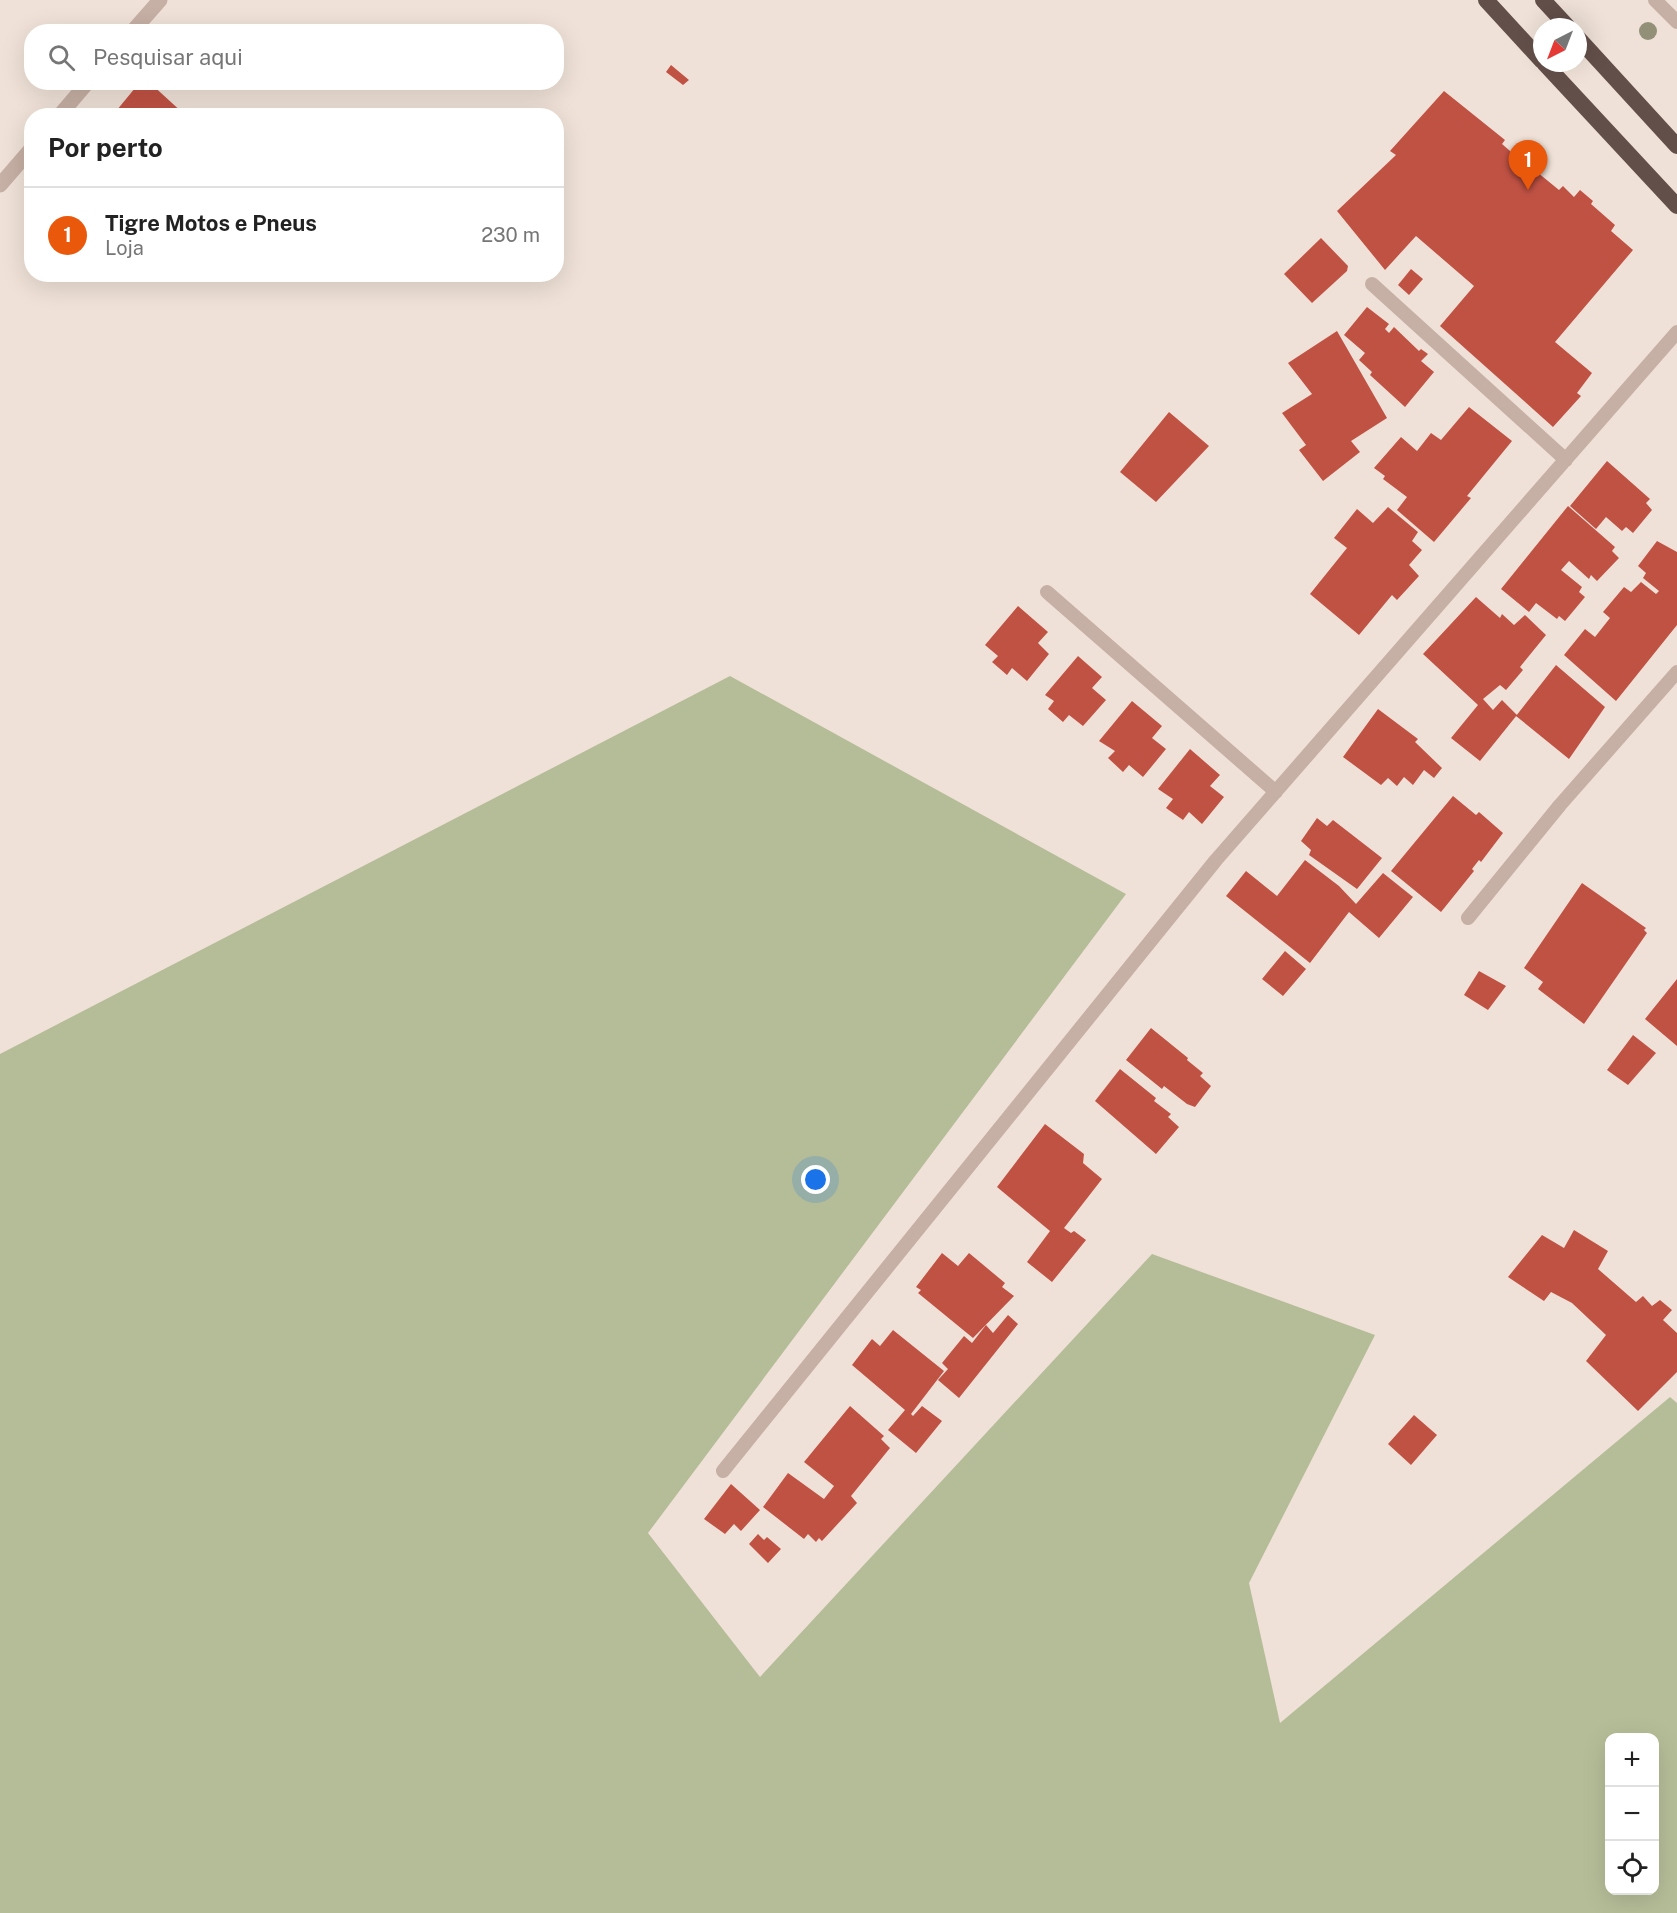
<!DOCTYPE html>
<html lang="pt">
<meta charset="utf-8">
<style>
:root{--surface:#fff;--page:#f2f2f2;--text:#222;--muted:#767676;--line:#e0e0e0;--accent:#ea580c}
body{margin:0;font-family:"Public Sans",sans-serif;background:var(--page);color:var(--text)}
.controls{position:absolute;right:18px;bottom:18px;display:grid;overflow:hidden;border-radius:12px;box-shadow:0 6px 24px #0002}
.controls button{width:54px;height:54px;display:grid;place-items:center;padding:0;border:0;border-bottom:2px solid var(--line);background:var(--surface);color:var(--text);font:30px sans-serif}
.compass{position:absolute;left:1533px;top:18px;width:54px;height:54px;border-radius:50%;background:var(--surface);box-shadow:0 6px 24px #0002;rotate:222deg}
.you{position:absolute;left:816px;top:1180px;width:21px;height:21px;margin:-15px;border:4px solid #fff;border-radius:50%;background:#1a73e8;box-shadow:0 0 0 9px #1a73e833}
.badge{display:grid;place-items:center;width:39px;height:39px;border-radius:50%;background:var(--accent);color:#fff;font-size:20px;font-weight:700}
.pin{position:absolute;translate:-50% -50px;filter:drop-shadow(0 2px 3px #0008)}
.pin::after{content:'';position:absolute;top:32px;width:21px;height:18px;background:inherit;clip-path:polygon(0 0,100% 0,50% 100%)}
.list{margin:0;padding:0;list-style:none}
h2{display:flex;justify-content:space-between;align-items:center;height:78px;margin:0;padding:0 24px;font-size:26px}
h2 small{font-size:20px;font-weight:400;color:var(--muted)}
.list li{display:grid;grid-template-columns:39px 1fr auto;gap:18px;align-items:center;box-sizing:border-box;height:96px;padding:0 24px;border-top:2px solid var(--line)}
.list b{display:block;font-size:22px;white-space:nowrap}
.list p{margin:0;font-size:20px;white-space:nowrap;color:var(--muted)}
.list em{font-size:20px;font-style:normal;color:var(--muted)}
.icon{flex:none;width:33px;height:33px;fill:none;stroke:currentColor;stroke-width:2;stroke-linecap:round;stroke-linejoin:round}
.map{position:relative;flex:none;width:1677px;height:1913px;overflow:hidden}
.search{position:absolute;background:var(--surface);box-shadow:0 6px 24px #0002;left:24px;top:24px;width:540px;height:66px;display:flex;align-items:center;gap:15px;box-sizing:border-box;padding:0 21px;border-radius:24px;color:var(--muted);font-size:22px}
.panel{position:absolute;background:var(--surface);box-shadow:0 6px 24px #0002;left:24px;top:108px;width:540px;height:174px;border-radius:24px}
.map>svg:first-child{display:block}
.green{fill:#b5bd98;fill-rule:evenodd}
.building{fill:#c05244}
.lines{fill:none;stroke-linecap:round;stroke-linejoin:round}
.service{stroke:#c6afa4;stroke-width:14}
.minor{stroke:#c6afa4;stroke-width:15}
.trunk{stroke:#634f4a;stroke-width:16}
.tree{fill:#929178}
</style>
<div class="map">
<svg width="1677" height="1913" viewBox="0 0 1677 1913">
<rect width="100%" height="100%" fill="#efe1d7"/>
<!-- green -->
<path class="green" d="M730,676L1126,894L648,1533L760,1677L1152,1254L1375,1335L1249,1583L1280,1723L1670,1397L1677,1403V1913H0V1054ZM1610,1738H1654V1890H1610Z"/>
<!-- building -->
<path class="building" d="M671,65L689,80L683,85L666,72Z
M140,82H149L184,114L112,116Z
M1444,91L1505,140L1502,144L1525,164L1526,163L1559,190L1563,186L1574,197L1580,190L1593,201L1591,204L1615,225L1611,231L1633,250L1555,342L1592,373L1577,393L1581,396L1553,427L1440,326L1474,286L1416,236L1385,270L1337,211L1396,155L1390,151Z
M1321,238L1348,266L1347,271L1312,303L1284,274Z
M1411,269L1423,279L1409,295L1398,285Z
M1367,307L1389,324L1385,329L1389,333L1394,327L1419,351L1421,349L1428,354L1421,361L1434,372L1405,407L1370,375L1372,372L1359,360L1365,353L1344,335Z
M1337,331L1387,418L1351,441L1360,452L1323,481L1299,450L1306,445L1282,413L1312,394L1288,363Z
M1469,407L1512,441L1467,496L1471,498L1434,542L1397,510L1407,497L1383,479L1385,476L1374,468L1401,437L1417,451L1431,433L1441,440Z
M1169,412L1209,446L1156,502L1120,472Z
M1607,461L1650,499L1646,503L1652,510L1633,533L1626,527L1622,531L1606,517L1596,529L1570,506Z
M1568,506L1615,547L1612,551L1619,558L1597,581L1591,575L1589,579L1569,561L1561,570L1582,587L1579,592L1585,597L1565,621L1559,616L1557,619L1536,603L1529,612L1501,589Z
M1388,507L1418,532L1412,541L1422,550L1409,565L1419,576L1397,600L1392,595L1359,635L1310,594L1347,548L1334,538L1357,509L1373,523Z
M1657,541L1677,552V625L1616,701L1564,655L1585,629L1595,637L1610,618L1603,612L1624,587L1631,592L1641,582L1656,594L1659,591L1643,578L1646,573L1638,566Z
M1476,597L1500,618L1502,614L1514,625L1525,615L1546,635L1520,667L1523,670L1506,690L1500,685L1483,699L1493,710L1502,700L1517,715L1480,761L1451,738L1478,705L1423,654Z
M1018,606L1048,632L1038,643L1049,654L1027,681L1012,668L1007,675L992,662L998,656L985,645Z
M1078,656L1102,677L1092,688L1106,700L1083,726L1069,715L1063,722L1048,709L1054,701L1045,695Z
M1556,665L1605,707L1569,759L1516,716Z
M1132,701L1162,726L1152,738L1166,749L1143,777L1129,765L1123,772L1108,758L1115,751L1099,741Z
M1378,709L1418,739L1415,742L1442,768L1434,778L1424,770L1413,785L1404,777L1397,786L1388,778L1381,785L1343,757Z
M1190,749L1220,775L1210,786L1224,797L1202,824L1189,812L1183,820L1166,808L1173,799L1158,789Z
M1453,796L1476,815L1479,812L1503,833L1481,862L1479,860L1472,869L1474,871L1441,912L1391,871Z
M1317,818L1327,826L1333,820L1382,858L1357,889L1309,855L1311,850L1301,841Z
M1305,860L1339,886L1356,904L1383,873L1413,897L1379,938L1349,912L1310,963L1226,896L1246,871L1277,896Z
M1582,883L1646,928L1644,930L1647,933L1584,1024L1538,989L1543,982L1524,968Z
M1285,951L1306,969L1283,996L1262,979Z
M1479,971L1506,986L1488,1010L1464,995Z
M1677,979V1046L1645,1019Z
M1151,1028L1188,1058L1187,1060L1203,1073L1200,1076L1211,1086L1195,1107L1187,1104L1164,1086L1162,1089L1126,1060Z
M1633,1035L1656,1053L1628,1085L1607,1070Z
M1120,1069L1156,1098L1154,1101L1171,1114L1168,1117L1179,1127L1156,1154L1095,1101Z
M1045,1124L1084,1154L1083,1163L1102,1179L1064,1228L1071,1233L1074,1231L1086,1240L1052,1282L1027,1262L1050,1231L997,1187Z
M1574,1230L1608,1251L1598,1269L1636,1302L1643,1296L1652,1306L1660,1300L1672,1310L1663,1320L1677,1333V1372L1638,1411L1586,1361L1606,1335L1572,1303L1551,1292L1544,1301L1508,1277L1542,1235L1564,1248Z
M942,1253L958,1266L969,1253L1005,1283L1002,1287L1014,1296L973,1338L918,1293L921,1290L916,1287Z
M1008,1315L1018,1324L959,1398L938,1380L948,1369L942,1363L964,1336L972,1343L986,1325L993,1333Z
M893,1330L944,1371L911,1414L913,1416L922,1406L942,1421L916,1453L888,1430L905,1410L852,1365L872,1339L880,1346Z
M850,1406L884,1436L881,1439L890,1448L851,1496L857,1503L822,1541L819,1538L816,1542L808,1534L804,1539L763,1507L788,1473L824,1499L834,1486L804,1462Z
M1414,1415L1437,1435L1411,1465L1388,1444Z
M731,1484L760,1510L741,1531L734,1524L725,1534L704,1519Z
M758,1534L764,1540L767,1537L781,1549L768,1563L749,1544Z"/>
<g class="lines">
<!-- service -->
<path class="service" d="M1655,0L1677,22
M1372,284L1566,460
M1047,592L1276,792
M1468,918L1560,805L1677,672
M723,1471L1216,860L1677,332"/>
<!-- minor -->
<path class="minor" d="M132,32L160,0
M59,116L88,82
M0,185L32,148"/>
<!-- trunk -->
<path class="trunk" d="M1486,0L1542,61
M1543,0L1568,27
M1578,38L1677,146
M1544,63L1677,206"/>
</g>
<!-- trees -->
<circle class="tree" cx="1648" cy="31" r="9"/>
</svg>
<div class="controls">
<button>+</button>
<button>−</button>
<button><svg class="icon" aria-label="locate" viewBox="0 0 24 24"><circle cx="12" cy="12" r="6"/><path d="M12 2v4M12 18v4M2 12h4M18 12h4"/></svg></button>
</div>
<svg class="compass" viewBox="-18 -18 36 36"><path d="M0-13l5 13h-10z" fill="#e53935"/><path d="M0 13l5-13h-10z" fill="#767676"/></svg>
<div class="you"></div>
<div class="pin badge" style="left:1528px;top:190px">1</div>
<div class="search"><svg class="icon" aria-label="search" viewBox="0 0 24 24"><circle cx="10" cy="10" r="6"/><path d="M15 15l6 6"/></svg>Pesquisar aqui</div>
<section class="panel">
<h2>Por perto<small></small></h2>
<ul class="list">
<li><span class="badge">1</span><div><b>Tigre Motos e Pneus</b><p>Loja</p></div><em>230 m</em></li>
</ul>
</section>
</div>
